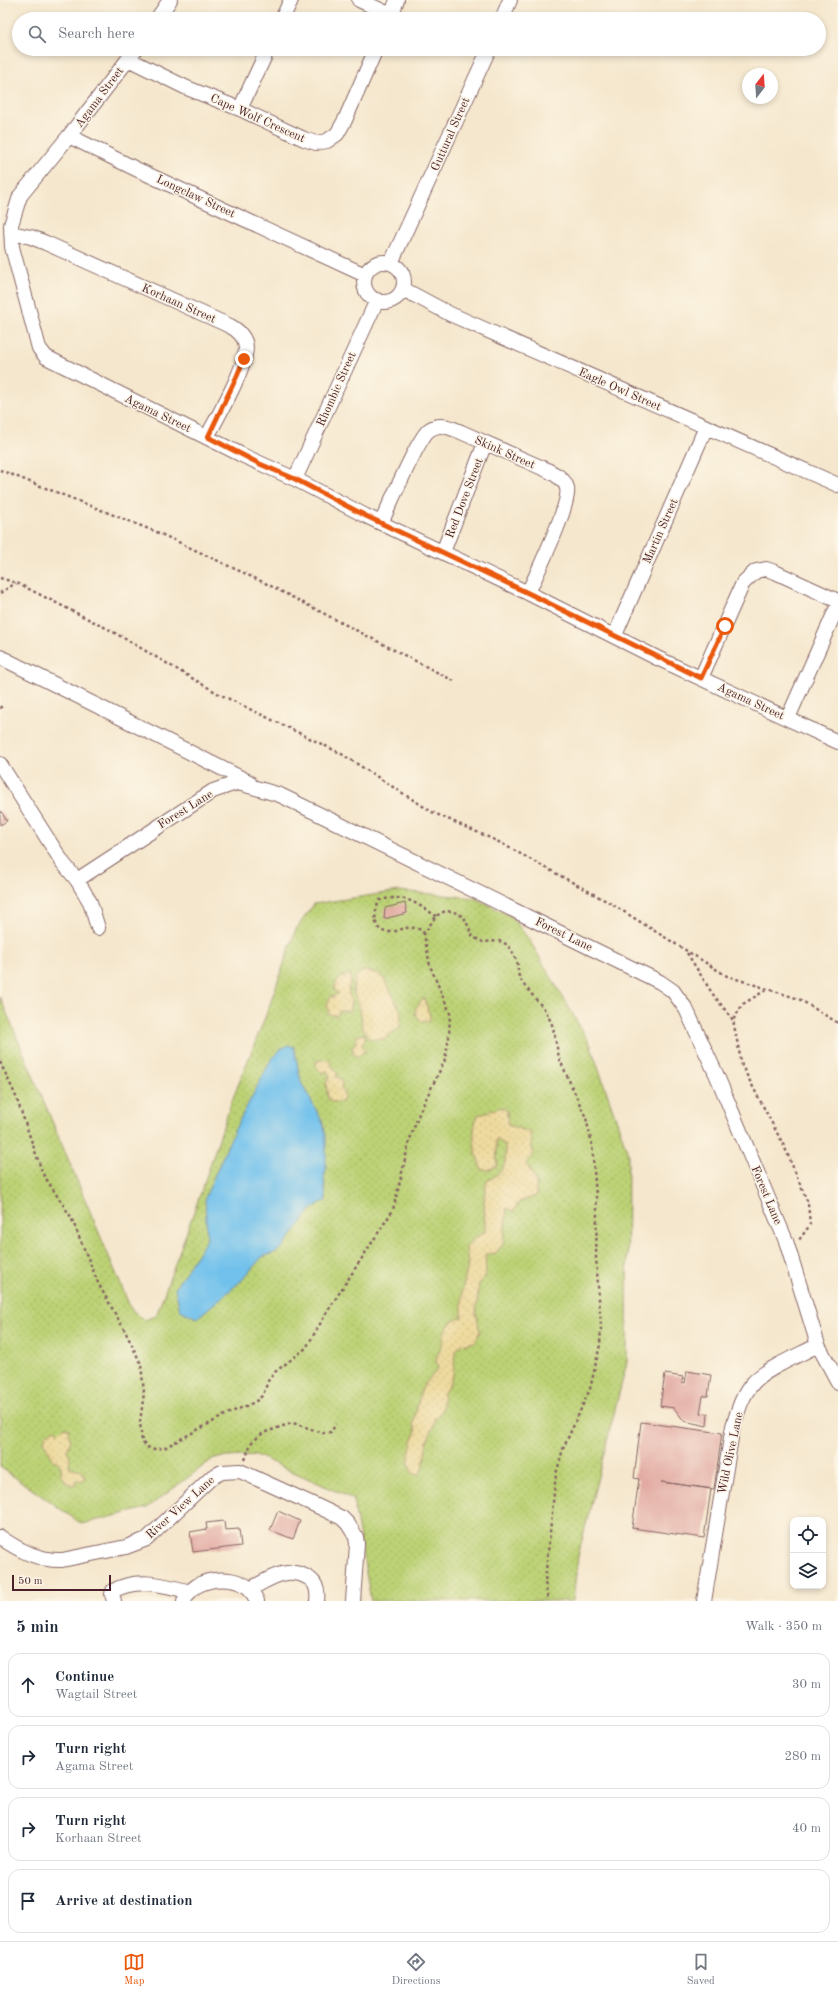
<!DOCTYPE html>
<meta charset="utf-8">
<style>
:root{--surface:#fff;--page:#f6f6f7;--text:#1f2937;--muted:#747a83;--line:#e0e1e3;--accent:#ea580c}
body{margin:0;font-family:"Old Standard TT",serif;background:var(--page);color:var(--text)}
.controls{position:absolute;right:12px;bottom:12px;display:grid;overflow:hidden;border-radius:8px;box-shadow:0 2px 6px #0003}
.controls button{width:36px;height:36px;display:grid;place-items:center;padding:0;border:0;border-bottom:1px solid var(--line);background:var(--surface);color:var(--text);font:20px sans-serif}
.compass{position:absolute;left:742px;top:68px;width:36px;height:36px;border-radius:50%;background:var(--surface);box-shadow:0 2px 6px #0003;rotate:17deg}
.scale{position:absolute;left:12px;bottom:10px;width:99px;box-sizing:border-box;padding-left:4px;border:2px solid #4a1f2b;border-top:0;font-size:11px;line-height:14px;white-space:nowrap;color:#4a1f2b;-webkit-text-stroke:3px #fcf5e5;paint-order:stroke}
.stop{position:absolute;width:12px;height:12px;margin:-9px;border:3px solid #ea580c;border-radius:50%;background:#fff}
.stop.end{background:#ea580c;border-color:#fff;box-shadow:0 1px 4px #0008}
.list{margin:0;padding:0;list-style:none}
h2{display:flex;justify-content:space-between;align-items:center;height:52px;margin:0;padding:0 16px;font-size:17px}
h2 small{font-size:13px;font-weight:400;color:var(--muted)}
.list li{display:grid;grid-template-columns:26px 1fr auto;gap:12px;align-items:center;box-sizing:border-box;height:64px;margin:0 8px 8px;padding:0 8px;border:1px solid var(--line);border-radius:12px}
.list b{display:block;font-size:15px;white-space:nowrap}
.list p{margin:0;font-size:13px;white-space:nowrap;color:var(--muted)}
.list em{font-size:13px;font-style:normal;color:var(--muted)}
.icon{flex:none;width:22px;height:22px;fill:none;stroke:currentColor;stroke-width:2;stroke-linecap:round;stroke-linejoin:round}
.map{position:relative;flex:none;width:838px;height:1601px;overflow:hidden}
.search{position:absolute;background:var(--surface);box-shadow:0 2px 6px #0003;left:12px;right:12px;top:12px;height:44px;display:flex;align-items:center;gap:10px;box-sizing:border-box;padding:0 14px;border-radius:22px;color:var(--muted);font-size:15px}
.sheet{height:340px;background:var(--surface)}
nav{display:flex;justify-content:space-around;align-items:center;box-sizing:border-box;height:56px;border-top:1px solid var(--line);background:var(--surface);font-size:11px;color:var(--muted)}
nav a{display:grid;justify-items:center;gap:2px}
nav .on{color:var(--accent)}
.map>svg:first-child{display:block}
.grass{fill:url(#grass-dots);stroke:#837850}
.sand{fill:url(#sand-dots);stroke:#9c7c64}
.water{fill:#71c1ec;stroke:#5e708c}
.building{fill:#e2aaa3}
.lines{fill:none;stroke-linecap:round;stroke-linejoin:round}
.minor-casing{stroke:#866564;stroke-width:16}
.path{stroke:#866564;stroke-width:2.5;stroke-dasharray:3 3;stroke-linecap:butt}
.minor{stroke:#fff;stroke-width:14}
.route{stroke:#ea580c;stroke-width:5}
.labels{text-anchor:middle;stroke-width:3;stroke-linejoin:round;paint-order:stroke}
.street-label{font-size:12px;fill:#4a1f2b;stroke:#fcf5e5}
</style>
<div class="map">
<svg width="838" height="1601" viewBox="0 0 838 1601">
<defs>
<pattern id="grass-dots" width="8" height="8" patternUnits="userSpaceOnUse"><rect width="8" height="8" fill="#bcd275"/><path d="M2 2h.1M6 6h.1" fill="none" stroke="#a3b465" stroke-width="1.8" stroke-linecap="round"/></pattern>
<pattern id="sand-dots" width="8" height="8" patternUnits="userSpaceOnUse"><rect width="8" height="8" fill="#eeda9e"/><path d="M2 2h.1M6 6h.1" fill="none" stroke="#cebb88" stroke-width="1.8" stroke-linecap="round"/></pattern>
</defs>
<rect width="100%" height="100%" fill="#fcf5e5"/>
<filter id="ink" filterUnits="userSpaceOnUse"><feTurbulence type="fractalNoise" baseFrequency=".025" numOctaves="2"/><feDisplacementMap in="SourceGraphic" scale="8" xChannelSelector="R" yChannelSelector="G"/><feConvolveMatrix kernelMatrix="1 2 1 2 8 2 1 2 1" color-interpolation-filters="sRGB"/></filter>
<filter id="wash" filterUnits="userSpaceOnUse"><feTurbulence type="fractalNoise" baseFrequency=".012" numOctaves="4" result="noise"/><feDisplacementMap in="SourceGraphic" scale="16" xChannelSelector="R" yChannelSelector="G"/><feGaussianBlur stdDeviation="0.9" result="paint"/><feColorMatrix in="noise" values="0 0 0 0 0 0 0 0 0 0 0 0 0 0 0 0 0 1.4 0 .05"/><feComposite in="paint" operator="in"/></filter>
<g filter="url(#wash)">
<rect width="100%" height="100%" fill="#f5e7cd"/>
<!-- grass -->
<path class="grass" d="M399,891L475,898L512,917L530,941L590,1044L628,1153L627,1362L578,1556L573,1601H371L353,1499L256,1455L214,1458L147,1508L82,1524L0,1467V997L131,1309L144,1320L156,1316L200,1195L231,1103L266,1015L296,929L314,904Z"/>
<!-- sand -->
<path class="sand" d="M363,971L377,973L385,980L401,1012L400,1027L384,1039H370L363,1029L360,1009L353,990L356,976Z
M350,974L351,983L348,988L351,1002L349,1011H340L336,1016L329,1014L327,1004L330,998L339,993L334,990C335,982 342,975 350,974Z
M424,998L430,1016L429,1021L422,1022L416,1015L415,1009Z
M365,1034V1039L362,1046L366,1052H363L358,1057L354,1054L352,1048L356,1042V1036Z
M328,1059L337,1073L336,1077L340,1078L342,1083L341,1089L345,1095L342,1102H333L328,1099L326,1083L330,1077L327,1071L323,1073L317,1069L316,1061Z
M502,1107L507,1111L508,1125L530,1132L533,1156L526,1163L536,1181V1196L519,1202L513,1212L507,1208L503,1244L496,1253L485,1254L486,1275L479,1284L476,1312L480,1332L475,1342L461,1345L455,1352C454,1362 455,1375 449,1385C448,1388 445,1390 444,1393C441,1402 447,1409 435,1418C434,1427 430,1433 427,1442C424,1453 426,1465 419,1475L413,1474C404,1461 412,1444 416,1430L413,1425L421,1390L425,1384L438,1369L436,1359L444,1340L443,1334L451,1322L462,1317V1292L468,1265L466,1247L474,1238L485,1232L484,1198L487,1181C506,1170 506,1166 505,1145L496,1139L497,1166L488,1170H482C475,1155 470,1130 478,1115Z
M64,1427L69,1429L68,1434L71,1440L67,1451L70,1456L69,1467L80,1470L84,1473V1479L81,1481L76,1480L75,1486L65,1482V1479L61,1475V1466L57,1461H54C49,1449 34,1436 56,1429L58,1433Z"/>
<!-- water -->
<path class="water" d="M288,1045L294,1047L301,1082L323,1123L326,1136V1169L324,1178L326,1201L320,1203L311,1210L283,1247L274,1253L262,1257L241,1281L197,1318L180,1310L175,1288L207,1239L205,1198L233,1133L271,1060L281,1049Z"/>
<g id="blocks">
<!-- building -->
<path class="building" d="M0,810L7,821L0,825Z
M405,903L407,913L384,919L385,908Z
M687,1371L711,1375L708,1396H703L700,1413L708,1414L707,1426L684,1421L674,1408L660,1406L665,1374L683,1377L682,1382L685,1383Z
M641,1422L722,1433L714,1489L661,1482L711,1489L704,1538L632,1528L639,1479L634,1478Z
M278,1511L300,1521L293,1539L270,1530Z
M224,1521L225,1530L239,1529L241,1546L193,1552L190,1532L207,1529L206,1523Z"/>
</g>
</g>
<g filter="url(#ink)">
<use href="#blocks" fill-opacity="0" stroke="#866564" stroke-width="1"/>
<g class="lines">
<defs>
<path id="minor" d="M359,0L391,15
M157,19L170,0
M282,19L291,0
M390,19L397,0
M502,19L510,0
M136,49L69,136L20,196L11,225L12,247L39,348L46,357L244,456L295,479L366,516L528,593L657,658L838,742
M128,59L187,88L240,109L304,139L316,143L327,141L337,134L345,120L376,49
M240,109L268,49
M69,136L136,169L365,275
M11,233L31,237L46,243L230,326C238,330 246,338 246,348C245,370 218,416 207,437
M364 282a20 20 0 1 1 40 0a20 20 0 1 1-40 0Z
M391,263L489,49
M403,289L450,314L838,485
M295,479L377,300
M381,523C389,507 418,438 429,430C440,422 451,428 461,432L547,470C555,474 565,479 567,488C571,504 536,575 528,593
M443,552L485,443
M615,635L706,427
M0,657L249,782
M701,678L743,583L756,571L766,569L775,572L838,601
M788,718L838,605
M0,764L63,863L77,880L90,902L98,928
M77,880L213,791L236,783L242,784L280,795L660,982L673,991L686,1009L717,1076L786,1241L818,1345L838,1382
M0,1537C18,1550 39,1561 62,1560L126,1547L147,1539L212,1477L222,1472L240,1471L317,1506L342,1518L348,1524L356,1537L357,1544L353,1601
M250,1589C269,1579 289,1564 310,1579C317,1584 318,1593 317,1601
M114,1601L112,1594L113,1591C137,1577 165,1585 190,1592
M184,1601C192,1578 231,1573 249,1588C252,1591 255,1597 257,1601
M704,1601L733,1426C738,1411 742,1395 753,1383C765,1369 800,1355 818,1345"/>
</defs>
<!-- minor casing -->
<use href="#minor" class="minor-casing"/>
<!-- path -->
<path class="path" d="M0,470L159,533L267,584L454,681
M0,578L17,583L110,630L219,694L340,753L432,812L497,841L610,903L727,976L799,999L838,1023
M0,593L16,583
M0,706L3,711
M424,934L422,930C404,924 404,931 389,932C371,933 374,909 380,900C406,894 414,902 436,916
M687,953L712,993L733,1020
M766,990L743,1004L733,1020L742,1066L785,1148L808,1203L810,1225L799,1240
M0,1062L15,1094L43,1174L71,1217L99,1285L126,1333L141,1364L144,1393L140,1422L142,1442L147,1447L153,1449L164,1448L227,1414L255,1402L263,1395L268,1381L275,1372L306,1348L327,1312L393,1210L410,1139L420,1111L445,1060L449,1037L450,1013L430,966L424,934L436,916L445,911L454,912L464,917L473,937L483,942L499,941L508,945L513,953L518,965V974L523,984L546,1011L553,1027L559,1058L586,1118L592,1144L597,1209L596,1258L601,1326L600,1345L590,1389L563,1449L556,1474L545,1581L548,1601
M245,1460L251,1443L263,1433L283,1426L293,1423L323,1433L331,1432L336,1424"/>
<!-- minor -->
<use href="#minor" class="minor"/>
</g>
</g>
<g class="lines" filter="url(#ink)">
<!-- route -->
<path class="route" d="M244,359L237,376L208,437L260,464L295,479L366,516L528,593L701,678L725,626"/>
</g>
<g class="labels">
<!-- street labels -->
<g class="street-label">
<text transform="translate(99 97) rotate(-53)" y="4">Agama Street</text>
<text transform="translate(258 118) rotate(24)" y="4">Cape Wolf Crescent</text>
<text transform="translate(450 134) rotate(-66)" y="4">Guttural Street</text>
<text transform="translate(196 196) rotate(25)" y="4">Longclaw Street</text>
<text transform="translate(179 303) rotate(24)" y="4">Korhaan Street</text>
<text transform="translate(336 389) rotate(-66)" y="4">Rhombic Street</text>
<text transform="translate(620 389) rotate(24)" y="4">Eagle Owl Street</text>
<text transform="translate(158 413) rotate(26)" y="4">Agama Street</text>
<text transform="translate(505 452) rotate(24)" y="4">Skink Street</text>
<text transform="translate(464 498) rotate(-69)" y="4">Red Dove Street</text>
<text transform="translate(660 531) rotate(-66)" y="4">Martin Street</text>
<text transform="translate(751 701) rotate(25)" y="4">Agama Street</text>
<text transform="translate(185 809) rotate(-32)" y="4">Forest Lane</text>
<text transform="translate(564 934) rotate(26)" y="4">Forest Lane</text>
<text transform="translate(767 1195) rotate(67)" y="4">Forest Lane</text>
<text transform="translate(730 1453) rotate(-78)" y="4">Wild Olive Lane</text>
<text transform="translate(180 1507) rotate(-42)" y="4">River View Lane</text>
</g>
</g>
</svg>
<div class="controls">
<button><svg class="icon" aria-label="locate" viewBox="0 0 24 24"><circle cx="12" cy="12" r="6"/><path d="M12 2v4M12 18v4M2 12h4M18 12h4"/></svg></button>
<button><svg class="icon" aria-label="layers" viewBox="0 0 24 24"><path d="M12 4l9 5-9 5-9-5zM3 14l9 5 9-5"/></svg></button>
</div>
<svg class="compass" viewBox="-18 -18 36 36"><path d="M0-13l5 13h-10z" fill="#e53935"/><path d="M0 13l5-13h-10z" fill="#747a83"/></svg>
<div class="scale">50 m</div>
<div class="stop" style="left:725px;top:626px"></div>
<div class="stop end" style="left:244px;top:359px"></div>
<div class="search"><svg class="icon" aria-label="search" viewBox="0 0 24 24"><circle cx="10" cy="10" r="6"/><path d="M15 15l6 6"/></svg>Search here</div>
</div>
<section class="sheet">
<h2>5 min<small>Walk · 350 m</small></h2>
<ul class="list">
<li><svg class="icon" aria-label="ahead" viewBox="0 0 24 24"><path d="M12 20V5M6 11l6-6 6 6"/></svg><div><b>Continue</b><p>Wagtail Street</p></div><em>30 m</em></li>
<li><svg class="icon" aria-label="right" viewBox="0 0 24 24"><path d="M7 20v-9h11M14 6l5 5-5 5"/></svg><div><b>Turn right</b><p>Agama Street</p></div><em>280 m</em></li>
<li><svg class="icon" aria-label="right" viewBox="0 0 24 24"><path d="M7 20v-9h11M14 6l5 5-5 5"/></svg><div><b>Turn right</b><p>Korhaan Street</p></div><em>40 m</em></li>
<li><svg class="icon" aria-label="arrive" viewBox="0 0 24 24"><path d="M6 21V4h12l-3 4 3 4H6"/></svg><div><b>Arrive at destination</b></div></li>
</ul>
</section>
<nav>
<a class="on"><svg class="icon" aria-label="map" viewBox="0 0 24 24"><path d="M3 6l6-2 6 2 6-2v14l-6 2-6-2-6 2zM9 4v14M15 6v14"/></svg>Map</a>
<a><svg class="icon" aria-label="directions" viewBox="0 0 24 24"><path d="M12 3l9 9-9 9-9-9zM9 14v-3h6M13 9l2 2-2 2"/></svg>Directions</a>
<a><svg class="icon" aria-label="saved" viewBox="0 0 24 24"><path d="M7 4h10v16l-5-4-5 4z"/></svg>Saved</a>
</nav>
